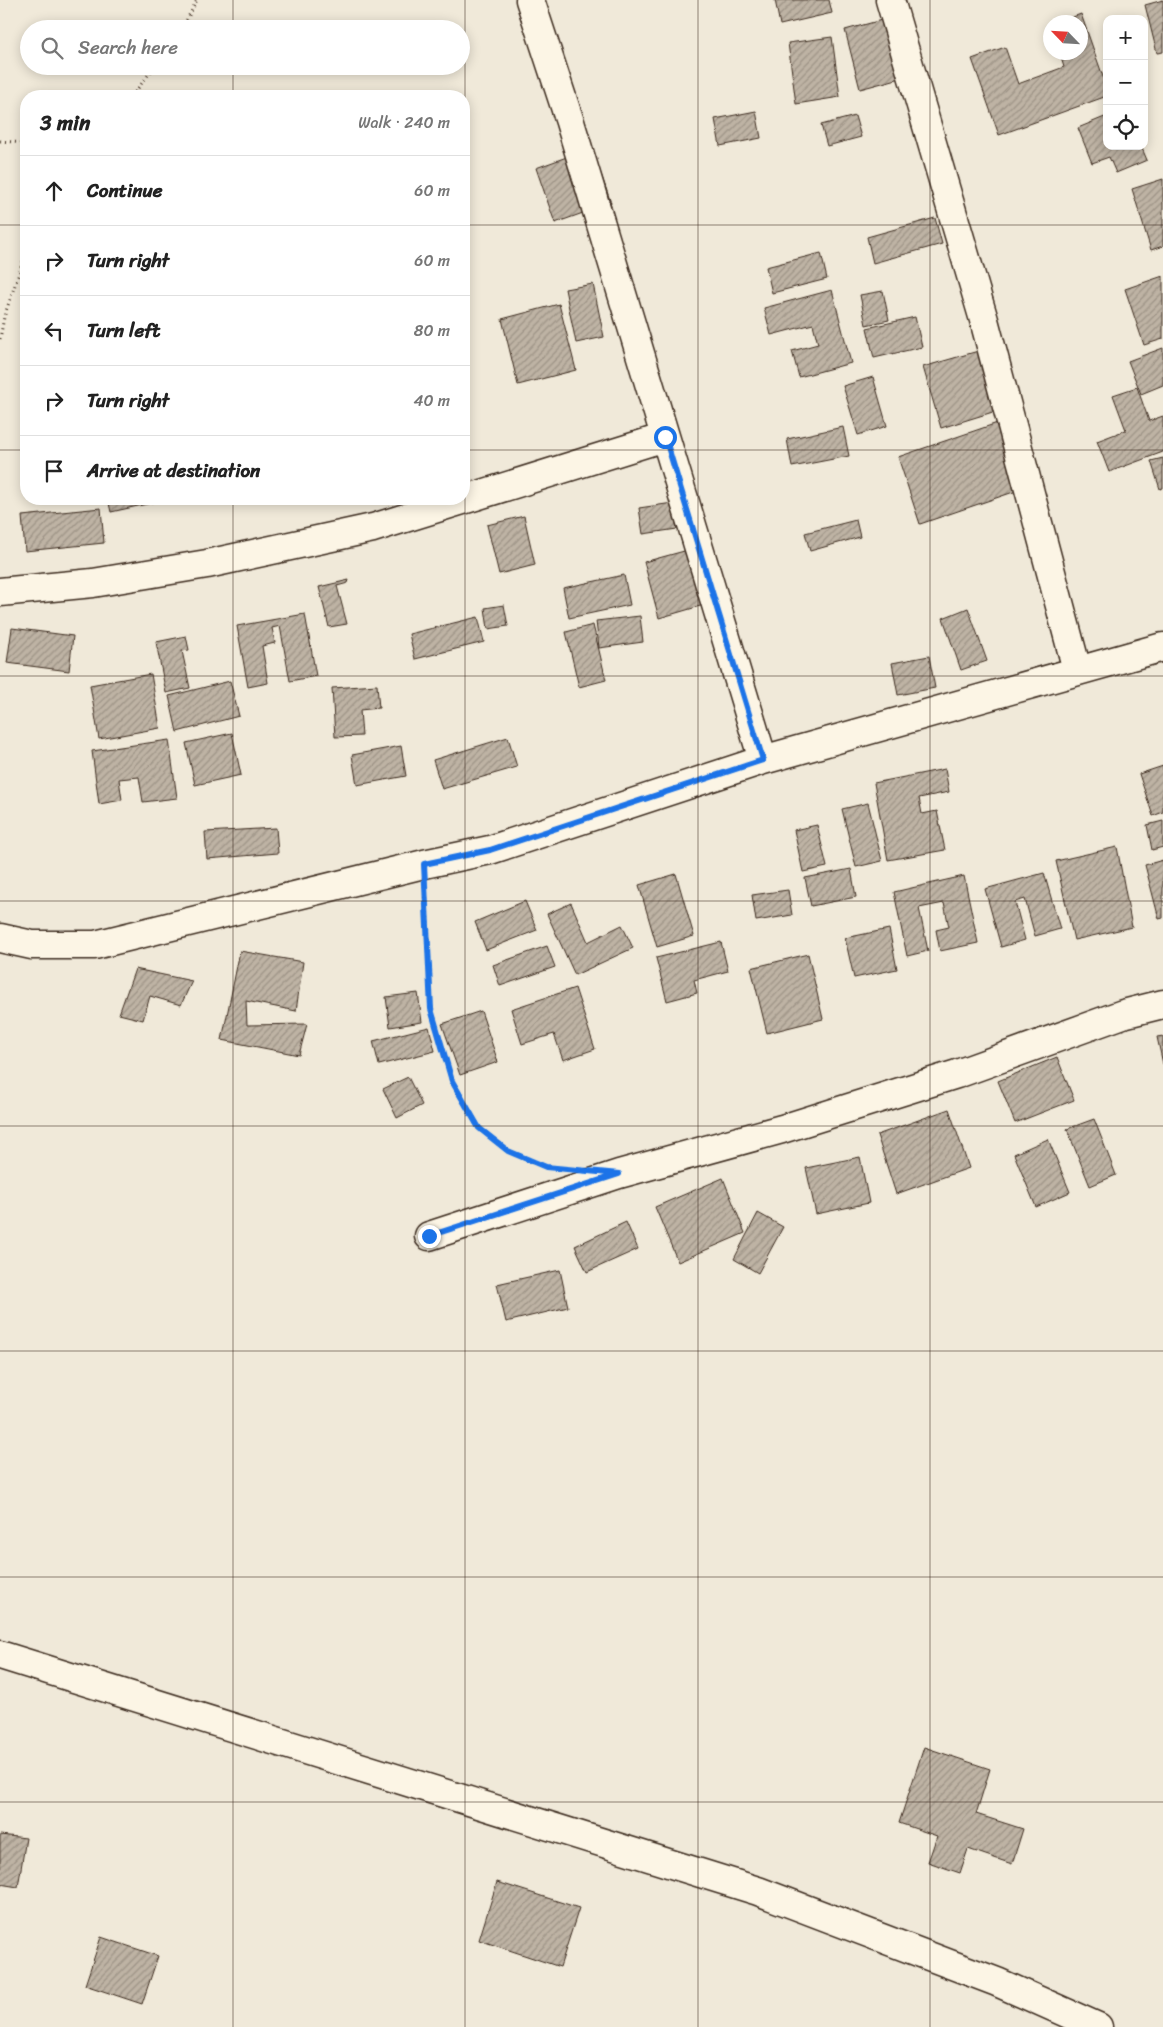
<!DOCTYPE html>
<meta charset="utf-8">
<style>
:root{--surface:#fff;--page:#f6f6f6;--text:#222;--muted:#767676;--line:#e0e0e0}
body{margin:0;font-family:Sriracha,sans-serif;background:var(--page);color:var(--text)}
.controls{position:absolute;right:15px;top:15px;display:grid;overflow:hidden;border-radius:10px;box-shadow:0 2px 12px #0003}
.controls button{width:45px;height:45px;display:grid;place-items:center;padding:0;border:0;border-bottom:1px solid var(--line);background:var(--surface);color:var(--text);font:25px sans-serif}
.compass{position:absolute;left:1043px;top:15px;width:45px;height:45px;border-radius:50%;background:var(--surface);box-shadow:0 2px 12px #0003;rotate:295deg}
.stop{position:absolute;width:15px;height:15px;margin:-11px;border:4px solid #1a73e8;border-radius:50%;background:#fff}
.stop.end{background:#1a73e8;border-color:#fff;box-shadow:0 1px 5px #0008}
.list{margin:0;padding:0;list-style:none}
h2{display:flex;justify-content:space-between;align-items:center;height:65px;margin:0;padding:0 20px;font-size:21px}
h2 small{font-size:16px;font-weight:400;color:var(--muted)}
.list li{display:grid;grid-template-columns:32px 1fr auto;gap:15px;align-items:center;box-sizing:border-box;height:70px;padding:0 20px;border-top:1px solid var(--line)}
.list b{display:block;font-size:19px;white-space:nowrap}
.list em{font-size:16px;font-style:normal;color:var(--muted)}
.icon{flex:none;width:28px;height:28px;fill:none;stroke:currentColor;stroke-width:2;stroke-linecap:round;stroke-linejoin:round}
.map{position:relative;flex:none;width:1163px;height:2027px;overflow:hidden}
.search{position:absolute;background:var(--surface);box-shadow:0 2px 12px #0003;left:20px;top:20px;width:450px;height:55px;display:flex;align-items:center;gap:12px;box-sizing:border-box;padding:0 18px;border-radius:28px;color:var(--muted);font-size:19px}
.panel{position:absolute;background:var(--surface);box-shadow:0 2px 12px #0003;left:20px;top:90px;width:450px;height:415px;border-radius:20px}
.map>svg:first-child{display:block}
.building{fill:url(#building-hatch);stroke:#3b2a1e}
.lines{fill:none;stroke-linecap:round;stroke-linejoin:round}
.street-casing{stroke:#3b2a1e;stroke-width:31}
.path{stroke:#3b2a1e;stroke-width:3;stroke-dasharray:1 4;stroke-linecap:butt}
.street{stroke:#fcf5e5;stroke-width:28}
.route{stroke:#1a73e8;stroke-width:6}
.grid{fill:none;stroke:#3b2a1e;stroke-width:1;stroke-opacity:0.55}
</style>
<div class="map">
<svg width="1163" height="2027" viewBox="0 0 1163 2027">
<defs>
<pattern id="building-hatch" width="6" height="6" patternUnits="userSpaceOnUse" patternTransform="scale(1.25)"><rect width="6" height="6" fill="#beb3a4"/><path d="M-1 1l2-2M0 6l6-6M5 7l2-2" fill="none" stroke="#9c9285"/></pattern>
</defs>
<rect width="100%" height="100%" fill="#f0e9d9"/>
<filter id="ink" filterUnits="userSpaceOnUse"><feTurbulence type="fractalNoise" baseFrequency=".02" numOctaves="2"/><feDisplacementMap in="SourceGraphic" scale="10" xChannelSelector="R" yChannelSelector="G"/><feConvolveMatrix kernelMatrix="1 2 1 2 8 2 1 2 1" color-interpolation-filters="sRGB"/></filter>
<g filter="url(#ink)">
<!-- building -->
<path class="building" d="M775,0H829L832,13L780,25Z
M1163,0V52L1157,53L1145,5Z
M907,13L923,72L860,89L845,30Z
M1081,14L1107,88V96L999,135L972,59L1005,47L1018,84L1064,67L1059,52H1080V22H1059Z
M832,37L840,97L796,104L788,43Z
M756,111L761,138L720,146L715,119Z
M855,116L861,137L827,146L821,125Z
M1107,116V146H1141L1147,160L1116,173L1109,157L1092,163L1078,128Z
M592,148L611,203L555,223L536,168Z
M1163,179V246L1151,250L1132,189Z
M935,218L942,244L873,263L867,237Z
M821,253L827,279L772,293L766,267Z
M1163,276V339L1144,345L1125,289Z
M593,284L604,337L576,343L565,289Z
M832,290L851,363L799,377L792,351L818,344L813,324L771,335L764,308Z
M883,291L889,320L866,325L860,295Z
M559,304L576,370L518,385L502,319Z
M915,317L922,347L874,358L867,328Z
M992,347L1009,407L941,428L923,367Z
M1163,348V385L1141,394L1128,361Z
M873,377L887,426L858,435L843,386Z
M1137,387L1149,421L1163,416V452L1109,472L1097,441L1126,430L1113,395Z
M1012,418L1034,485L920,524L898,457Z
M843,427L849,456L792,467L787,439Z
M1163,458V488L1160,489L1151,461Z
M108,499H155L156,502L111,512Z
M673,503L677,529L643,534L639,508Z
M101,508L104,543L25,551L22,516Z
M524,516L535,565L499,574L487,525Z
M856,520L860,537L810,551L805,533Z
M699,547L714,602L659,618L644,562Z
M624,575L630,605L569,618L563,588Z
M349,580L348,583L337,586L347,624L329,627L319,587Z
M504,605L508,626L488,629L485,608Z
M968,608L987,661L961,670L943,618Z
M305,614L316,676L290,681L280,626L272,628L275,643L262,646L268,683L248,687L237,626Z
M640,616L643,642L599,648L596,621Z
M478,617L484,642L415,659L409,634Z
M593,625L606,680L579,687L566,632Z
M12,628L73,636L69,671L7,663Z
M186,636L189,650L182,651L190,688L166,693L156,642Z
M929,656L935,688L898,695L892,663Z
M151,674L160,728L99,739L90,685Z
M230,681L239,716L177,732L169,696Z
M377,685L379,708L360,710L362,736L335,737L332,688Z
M232,733L241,775L195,785L186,743Z
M508,737L517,767L442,789L433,760Z
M169,740L177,798L143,802L139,777L119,779L122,800L99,804L92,751Z
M401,746L406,776L357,785L352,755Z
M1163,766V812L1153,816L1139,774Z
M945,769L949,792L919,798L922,814L937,811L945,850L888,860L874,783Z
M868,803L882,861L856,867L842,809Z
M1163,821V847L1152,850L1147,825Z
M817,825L827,867L803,872L794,830Z
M276,828L278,853L207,859L205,832Z
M1117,847L1132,927L1074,940L1056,861Z
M1163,860V918L1159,919L1145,865Z
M851,869L856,897L811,906L805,878Z
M1044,873L1060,929L1035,936L1025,899L1015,902L1025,940L1001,947L985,889Z
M676,874L694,936L657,947L639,885Z
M964,876L978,943L940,951L936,930L949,927L944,903L919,908L928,951L907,956L894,892Z
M788,890L792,915L756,921L752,895Z
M525,901L537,930L486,950L475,922Z
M571,903L588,942L622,925L633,948L575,975L547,914Z
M889,929L897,969L854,978L845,938Z
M721,942L728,971L694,980L697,993L667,1001L656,958Z
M547,946L555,967L500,986L493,965Z
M240,951L303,962L296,1011L246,1001L247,1025L307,1024L299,1055L222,1040Z
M808,954L823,1019L767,1033L751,968Z
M135,969L192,981L181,1005L150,996L143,1020L119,1014Z
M575,988L595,1049L563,1060L554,1034L522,1044L511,1009Z
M418,993L422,1022L390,1027L386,997Z
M481,1011L498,1062L460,1075L442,1024Z
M429,1027L435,1051L379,1065L373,1041Z
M1163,1036V1064L1157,1037Z
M1057,1057L1074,1100L1015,1123L998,1081Z
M408,1077L422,1105L397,1118L383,1089Z
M949,1109L969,1168L896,1194L877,1135Z
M1094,1119L1116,1175L1090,1186L1067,1129Z
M1048,1139L1070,1192L1036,1207L1014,1154Z
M860,1157L869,1203L816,1214L806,1168Z
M723,1178L745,1233L678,1262L655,1207Z
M758,1213L783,1227L758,1273L734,1259Z
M626,1222L638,1249L587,1272L575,1246Z
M560,1270L568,1307L506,1322L497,1284Z
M924,1747L990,1769L976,1814L1023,1829L1012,1864L968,1849L960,1873L928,1862L937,1836L899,1823Z
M0,1835L26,1838L18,1887L0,1884Z
M497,1882L579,1908L560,1967L479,1940Z
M101,1937L158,1956L142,2004L85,1985Z"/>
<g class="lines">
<defs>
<path id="street" d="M530,0L570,122L763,760
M890,0L984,320L1077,670
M0,592L93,583L207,564L373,528L665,437
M0,938L32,945H95L424,864L490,850L763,760L1163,647
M429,1236L619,1174L782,1129L957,1074L1123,1014L1163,1004
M0,1655L758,1891L997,1982L1098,2027"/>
</defs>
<!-- street casing -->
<use href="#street" class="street-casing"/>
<!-- path -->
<path class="path" d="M182,29L197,0
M132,96L155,66
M0,141L26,143
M0,339L4,317L26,253
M426,897L431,1009L452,1081L479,1128L508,1151L540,1164"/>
<!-- street -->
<use href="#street" class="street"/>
</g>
</g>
<g class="lines" filter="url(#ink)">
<!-- route -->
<path class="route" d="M429,1236L619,1174L546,1167L508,1151L479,1128L452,1081L431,1009L424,864L490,850L763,760L665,437"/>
</g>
<!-- grid -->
<path class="grid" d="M233,0V29M465,0V2027M698,0V2027M930,0V2027M233,66V96M0,225H26M464,225H1163M0,450H26M464,450H1163M233,499V2027M0,676H1163M0,901H1163M0,1126H1163M0,1351H1163M0,1577H1163M0,1802H1163"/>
</svg>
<div class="controls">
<button>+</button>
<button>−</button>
<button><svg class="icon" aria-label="locate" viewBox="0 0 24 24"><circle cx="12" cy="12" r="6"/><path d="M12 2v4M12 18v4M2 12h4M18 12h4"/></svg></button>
</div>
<svg class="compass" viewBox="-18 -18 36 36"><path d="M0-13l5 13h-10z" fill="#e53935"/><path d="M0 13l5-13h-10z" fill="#767676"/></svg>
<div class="stop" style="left:665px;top:437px"></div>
<div class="stop end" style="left:429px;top:1236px"></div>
<div class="search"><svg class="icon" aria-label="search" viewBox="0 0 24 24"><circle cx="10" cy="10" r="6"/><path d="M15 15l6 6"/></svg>Search here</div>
<section class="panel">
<h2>3 min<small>Walk · 240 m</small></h2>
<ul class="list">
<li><svg class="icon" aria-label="ahead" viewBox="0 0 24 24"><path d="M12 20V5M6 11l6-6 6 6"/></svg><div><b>Continue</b></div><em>60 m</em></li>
<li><svg class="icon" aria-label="right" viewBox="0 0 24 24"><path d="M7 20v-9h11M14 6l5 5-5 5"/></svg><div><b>Turn right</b></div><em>60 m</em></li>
<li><svg class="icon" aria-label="left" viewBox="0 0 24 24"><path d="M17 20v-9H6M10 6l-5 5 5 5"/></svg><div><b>Turn left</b></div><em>80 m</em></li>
<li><svg class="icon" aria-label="right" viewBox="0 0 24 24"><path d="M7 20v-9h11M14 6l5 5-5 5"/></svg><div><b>Turn right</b></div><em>40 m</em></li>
<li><svg class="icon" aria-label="arrive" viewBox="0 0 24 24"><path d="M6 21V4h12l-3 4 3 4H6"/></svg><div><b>Arrive at destination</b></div></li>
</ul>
</section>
</div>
